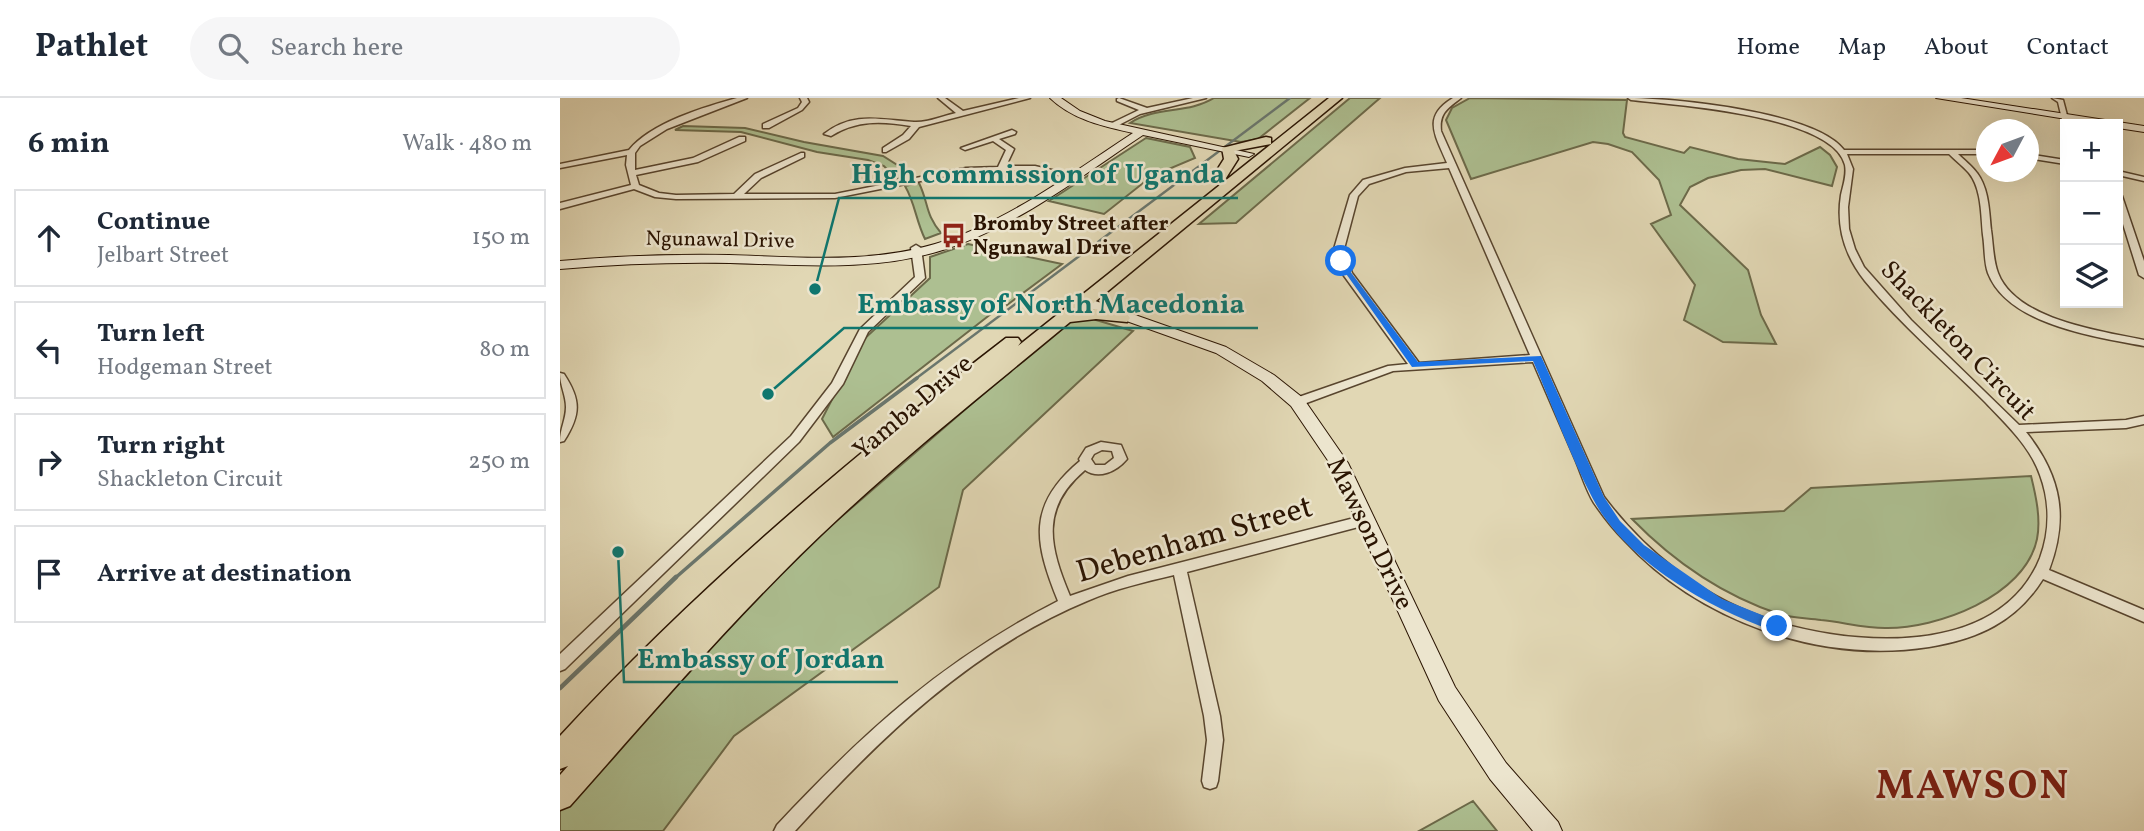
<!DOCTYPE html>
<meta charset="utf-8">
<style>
:root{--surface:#fff;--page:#f6f6f7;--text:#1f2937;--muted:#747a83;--line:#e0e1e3}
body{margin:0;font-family:Vollkorn,serif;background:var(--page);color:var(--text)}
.controls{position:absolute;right:21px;top:21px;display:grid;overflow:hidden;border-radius:0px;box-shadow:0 7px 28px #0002}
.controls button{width:63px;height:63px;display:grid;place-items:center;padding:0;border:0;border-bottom:2px solid var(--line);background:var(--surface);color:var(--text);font:35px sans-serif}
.compass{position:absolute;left:1416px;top:21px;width:63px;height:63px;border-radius:50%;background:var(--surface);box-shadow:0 7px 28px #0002;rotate:229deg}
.stop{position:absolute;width:21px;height:21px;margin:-16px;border:5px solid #1a73e8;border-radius:50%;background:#fff}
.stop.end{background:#1a73e8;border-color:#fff;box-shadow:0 2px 7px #0008}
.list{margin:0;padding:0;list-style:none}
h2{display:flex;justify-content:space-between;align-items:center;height:91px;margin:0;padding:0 28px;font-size:30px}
h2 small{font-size:23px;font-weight:400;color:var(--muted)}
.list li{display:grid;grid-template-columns:46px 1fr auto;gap:21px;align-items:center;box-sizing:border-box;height:98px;margin:0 14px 14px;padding:0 14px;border:2px solid var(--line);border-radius:0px}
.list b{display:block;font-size:26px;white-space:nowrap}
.list p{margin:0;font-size:23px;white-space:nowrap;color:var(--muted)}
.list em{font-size:23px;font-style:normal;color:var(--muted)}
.icon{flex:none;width:38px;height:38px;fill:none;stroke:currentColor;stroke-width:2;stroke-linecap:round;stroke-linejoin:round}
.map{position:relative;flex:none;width:1584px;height:733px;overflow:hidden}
header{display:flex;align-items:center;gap:42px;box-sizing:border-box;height:98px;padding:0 35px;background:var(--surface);border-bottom:2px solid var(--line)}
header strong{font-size:33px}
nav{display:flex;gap:38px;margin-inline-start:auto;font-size:24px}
.search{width:490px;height:63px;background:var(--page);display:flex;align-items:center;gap:18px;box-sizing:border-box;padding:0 24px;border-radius:38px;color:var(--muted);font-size:26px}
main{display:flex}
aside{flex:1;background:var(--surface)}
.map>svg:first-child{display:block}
.green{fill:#adbf91;stroke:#6c6a4a;stroke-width:2}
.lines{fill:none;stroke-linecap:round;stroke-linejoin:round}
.stream-far2{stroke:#6a766d;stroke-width:2.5}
.stream-far1{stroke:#6a766d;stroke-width:3.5}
.stream{stroke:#6a766d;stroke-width:4.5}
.street-casing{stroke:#58452e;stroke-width:3}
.secondary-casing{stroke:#2a1402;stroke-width:2}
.primary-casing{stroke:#2a1402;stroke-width:3}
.street{fill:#ece5ce;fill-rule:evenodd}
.secondary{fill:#ece5ce;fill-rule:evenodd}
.primary{fill:#e1d7b4;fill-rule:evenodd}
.route{fill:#1a73e8}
.labels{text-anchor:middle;stroke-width:5;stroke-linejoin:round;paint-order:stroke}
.far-poi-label{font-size:21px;font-weight:bold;fill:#2a1402;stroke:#ece5ce;text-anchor:start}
.far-street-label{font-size:21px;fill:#2a1402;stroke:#ece5ce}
.street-label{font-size:26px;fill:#2a1402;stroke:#ece5ce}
.near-street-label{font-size:32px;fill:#2a1402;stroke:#ece5ce}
.near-district-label{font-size:40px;font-weight:bold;letter-spacing:2px;fill:#7a1f14;stroke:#ece5ce}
.leader{fill:none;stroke:#0f766e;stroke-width:2.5}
.callout-dot{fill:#0f766e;stroke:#ece5ce;stroke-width:2.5}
.callout-label{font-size:28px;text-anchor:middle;font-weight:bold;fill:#0f766e;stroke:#ece5ce;stroke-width:5;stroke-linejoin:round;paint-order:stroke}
</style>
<header>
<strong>Pathlet</strong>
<div class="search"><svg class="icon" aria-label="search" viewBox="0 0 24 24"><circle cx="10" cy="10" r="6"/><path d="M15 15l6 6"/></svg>Search here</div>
<nav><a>Home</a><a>Map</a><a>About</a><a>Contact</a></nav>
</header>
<main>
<aside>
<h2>6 min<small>Walk · 480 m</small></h2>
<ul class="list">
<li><svg class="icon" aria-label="ahead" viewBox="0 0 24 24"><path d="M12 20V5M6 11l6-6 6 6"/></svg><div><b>Continue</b><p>Jelbart Street</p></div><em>150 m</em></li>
<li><svg class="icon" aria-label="left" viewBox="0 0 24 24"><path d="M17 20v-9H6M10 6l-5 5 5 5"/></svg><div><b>Turn left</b><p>Hodgeman Street</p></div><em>80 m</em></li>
<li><svg class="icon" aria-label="right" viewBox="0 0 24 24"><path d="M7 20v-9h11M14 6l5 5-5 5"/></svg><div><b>Turn right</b><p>Shackleton Circuit</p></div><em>250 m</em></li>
<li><svg class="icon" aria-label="arrive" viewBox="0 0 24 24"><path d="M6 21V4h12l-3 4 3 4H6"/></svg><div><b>Arrive at destination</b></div></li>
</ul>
</aside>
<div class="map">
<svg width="1584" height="733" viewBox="0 0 1584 733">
<rect width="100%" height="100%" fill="#e1d7b4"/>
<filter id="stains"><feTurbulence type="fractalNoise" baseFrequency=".00286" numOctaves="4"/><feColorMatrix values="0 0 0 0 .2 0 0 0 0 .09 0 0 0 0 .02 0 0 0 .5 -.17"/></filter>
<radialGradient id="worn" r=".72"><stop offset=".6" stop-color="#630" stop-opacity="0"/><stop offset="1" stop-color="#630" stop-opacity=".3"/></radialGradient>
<!-- green -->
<path class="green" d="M654,0H750L698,41L681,44L570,25C596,8 628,16 654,0Z
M790,0H820L676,125L639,126Z
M910,0L1067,2L1063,35L1065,39L1124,55L1130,49L1178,61L1225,66L1260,49L1270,57L1277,69L1272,88L1205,71L1181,72L1148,80L1130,89L1120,107L1188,172L1201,217L1216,246L1163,244L1124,222L1135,187L1091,126L1111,117L1099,82L1072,54L1048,46L1033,44L911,81L886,22L892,10Z
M123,28L185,30L244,44L323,58L353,77L336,81L324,68L308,62L257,54L181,34L115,32Z
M586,40L630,49L635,60L592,78L544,116L489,103Z
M359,85C369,106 365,116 381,135L365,141C356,123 355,105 345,88Z
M408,146L502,166L447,207L443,200L431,203L436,212L273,339L262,321L302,243L370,180V159Z
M526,219L573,233L403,392L379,489L174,638L103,733H0V707L199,490L505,225Z
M1471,378C1476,398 1481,421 1477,441C1465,499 1376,531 1325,530C1304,530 1282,524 1261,522C1248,520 1232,520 1219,516C1162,497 1113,463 1072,421L1224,413L1251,390Z
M913,703L937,733H859Z"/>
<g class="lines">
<!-- stream-far2 -->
<path class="stream-far2" d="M354,282L730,0"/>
<!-- stream-far1 -->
<path class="stream-far1" d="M114,481L270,345L357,280"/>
<!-- stream -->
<path class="stream" d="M0,590L116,479"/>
<defs>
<path id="street" d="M177,0H187L107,31L80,48L75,55V72L133,60L179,39H185V43L138,64L76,77L79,87L99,95L116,97L174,96L195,76L241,55H244V59L201,80L184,96H275L406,70L438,69L446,52L433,43L405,52L401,50L452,32L456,34L455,36L439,41L454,51L446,68H475L517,78L513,80L475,72L406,74L275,100L116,101L95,99L74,91L0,111V105L71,87L66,67L67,57L0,70V66L69,52C91,25 144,9 177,0Z
M240,0H247L249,4L242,12L209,30H203V26L238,10L242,4Z
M378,0H385L403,13L459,0H470L359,29L349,41L326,54H323V50L343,37L351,28C321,23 297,22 271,38L264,36C294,13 320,22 354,24C367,25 383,18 396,15Z
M559,0L587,10L633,0H646L580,16L555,29L551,27L552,25L579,12L557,3V1Z
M893,0H901C888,10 879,15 881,33L1044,399C1084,452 1138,496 1202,519C1286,549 1439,562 1480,460C1490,433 1490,404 1480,377C1470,348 1445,325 1425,304C1385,264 1341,227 1305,183C1285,158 1276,129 1281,97C1283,88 1287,77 1285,67C1273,17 1115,7 1071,2L1068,0C1114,0 1256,14 1284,52H1426V56H1398C1404,62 1412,68 1417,75C1429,91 1429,113 1431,132C1433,145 1433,162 1438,175C1456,222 1541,233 1584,242V248C1536,239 1448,227 1428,175C1424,164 1425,149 1423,137C1421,118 1422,91 1409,75C1403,68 1395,62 1389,56H1287L1293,71L1288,109L1289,131L1295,151L1304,169L1351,222L1459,327L1566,322L1584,318V326L1566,330L1466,334C1501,378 1509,419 1489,472L1584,512V524L1483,481C1456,524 1418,541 1369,549C1259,566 1139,523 1064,442C1053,431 1043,418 1034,405C1026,392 1021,375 1015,361C1001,329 987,296 973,264L833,273L741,307H733L731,304L733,301L828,268L848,266L782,175L774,151L790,97L803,82L845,70L887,65C876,38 861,19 893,0ZM889,70L970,257L859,265L792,175L784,151L798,98L809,86L846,74Z
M1492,0L1503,2L1508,21H1502L1498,4Z
M1468,56L1505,62V66L1468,60Z
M1558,73L1584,79V83L1558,77Z
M1558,96L1562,98L1584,163V180L1579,177L1558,110Z
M356,147L361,150L365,180L308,234L283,286L239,344L5,571L0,573V556L231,338L272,285L300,231L355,179L351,150Z
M0,275L4,276C21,302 21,316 4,343L0,344C0,330 6,322 6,309C6,297 0,288 0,275Z
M541,344L561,347L567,361C557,373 539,382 525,372C480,410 489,448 510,498L568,478L806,417L811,419L813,422L811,425L806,427L627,474L660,618L663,642L658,683L656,689L650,691L644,689L642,683L647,642L644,618L614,477C584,484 555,491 527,503C411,551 318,642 235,733H214L217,727C304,634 383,562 498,503C474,444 467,407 520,363L519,361L526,350ZM542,352L552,353L554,360L545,367H535L531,361L534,356Z"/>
<path id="secondary" d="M490,0H501L520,13L545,23L694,56L689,59L583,37C520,79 459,127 386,151C317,174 241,167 170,165C113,164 57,166 0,171V163C56,158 113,156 169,157C237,159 309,166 375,146C448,124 510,76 573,35C543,28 513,22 490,0Z
M1376,0H1401L1584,28V34L1558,30V26H1537Z
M524,199L666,249L714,277L743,300L788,365L895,589L946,665L998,724L1002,733H973L930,681L879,603L771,367L731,308L702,283L656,255L519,206L517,203Z"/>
<path id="primary" d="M769,0H782L525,212L536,211L567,216L570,220L567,224L536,221L510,224C432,289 353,351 279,420C182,510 97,610 10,708L0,712V677L8,668L0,671V638C136,491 287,362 446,240H458L461,244L458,248Z
M706,39L711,40V46L674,53L678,61L666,80L654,83L652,80L664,61L662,50Z"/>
</defs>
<!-- street casing -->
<use href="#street" class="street-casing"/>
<!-- secondary casing -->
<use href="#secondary" class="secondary-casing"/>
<!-- primary casing -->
<use href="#primary" class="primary-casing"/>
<!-- street -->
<use href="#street" class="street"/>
<!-- secondary -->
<use href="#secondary" class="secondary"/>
<!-- primary -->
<use href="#primary" class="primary"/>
</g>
<!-- route -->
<path class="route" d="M781,161L858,264L981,258L1044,399L1060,423L1084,447L1162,501L1222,525V532L1217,534C1152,512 1066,464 1033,401C1010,358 993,309 973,263L852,269L777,163Z"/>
<!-- icons -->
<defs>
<symbol id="bus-bare" viewBox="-9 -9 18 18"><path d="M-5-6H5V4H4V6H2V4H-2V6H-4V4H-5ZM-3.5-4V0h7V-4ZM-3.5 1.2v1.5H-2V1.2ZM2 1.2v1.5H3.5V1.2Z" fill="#8f2418" stroke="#ece5ce" stroke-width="2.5" paint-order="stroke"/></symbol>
</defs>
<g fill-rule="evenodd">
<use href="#bus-bare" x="376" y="120" width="35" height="35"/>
</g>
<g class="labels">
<!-- far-poi labels -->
<g class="far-poi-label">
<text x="413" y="132">Bromby Street after<tspan x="413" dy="24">Ngunawal Drive</tspan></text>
</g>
<!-- far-street labels -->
<g class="far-street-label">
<text transform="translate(160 141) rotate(1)" y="7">Ngunawal Drive</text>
</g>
<!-- street labels -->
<g class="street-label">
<text transform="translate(1399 242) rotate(46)" y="9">Shackleton Circuit</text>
<text transform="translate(352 308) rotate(-40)" y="9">Yamba Drive</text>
<text transform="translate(811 435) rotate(64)" y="9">Mawson Drive</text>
</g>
<!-- near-street labels -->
<g class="near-street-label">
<text transform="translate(634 440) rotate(-16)" y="11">Debenham Street</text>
</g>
<!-- near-district labels -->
<g class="near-district-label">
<text x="1413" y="700">MAWSON</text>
</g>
</g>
<!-- callouts -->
<path class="leader" d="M255 191L279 100H678M208 296L284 230H698M58 454L64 584H338"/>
<g class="callout-dot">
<circle cx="255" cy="191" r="7"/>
<circle cx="208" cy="296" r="7"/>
<circle cx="58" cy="454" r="7"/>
</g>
<g class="callout-label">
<text x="478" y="85">High commission of Uganda</text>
<text x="491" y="215">Embassy of North Macedonia</text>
<text x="201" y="570">Embassy of Jordan</text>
</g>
<rect width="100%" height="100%" filter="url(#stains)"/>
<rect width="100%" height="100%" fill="url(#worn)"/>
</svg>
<div class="controls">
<button>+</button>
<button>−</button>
<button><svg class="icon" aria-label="layers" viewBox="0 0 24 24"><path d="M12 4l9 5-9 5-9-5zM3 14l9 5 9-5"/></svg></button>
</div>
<svg class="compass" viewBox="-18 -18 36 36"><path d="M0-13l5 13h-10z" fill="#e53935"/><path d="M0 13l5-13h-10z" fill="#747a83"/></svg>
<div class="stop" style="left:781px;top:163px"></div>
<div class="stop end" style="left:1217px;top:528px"></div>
</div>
</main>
